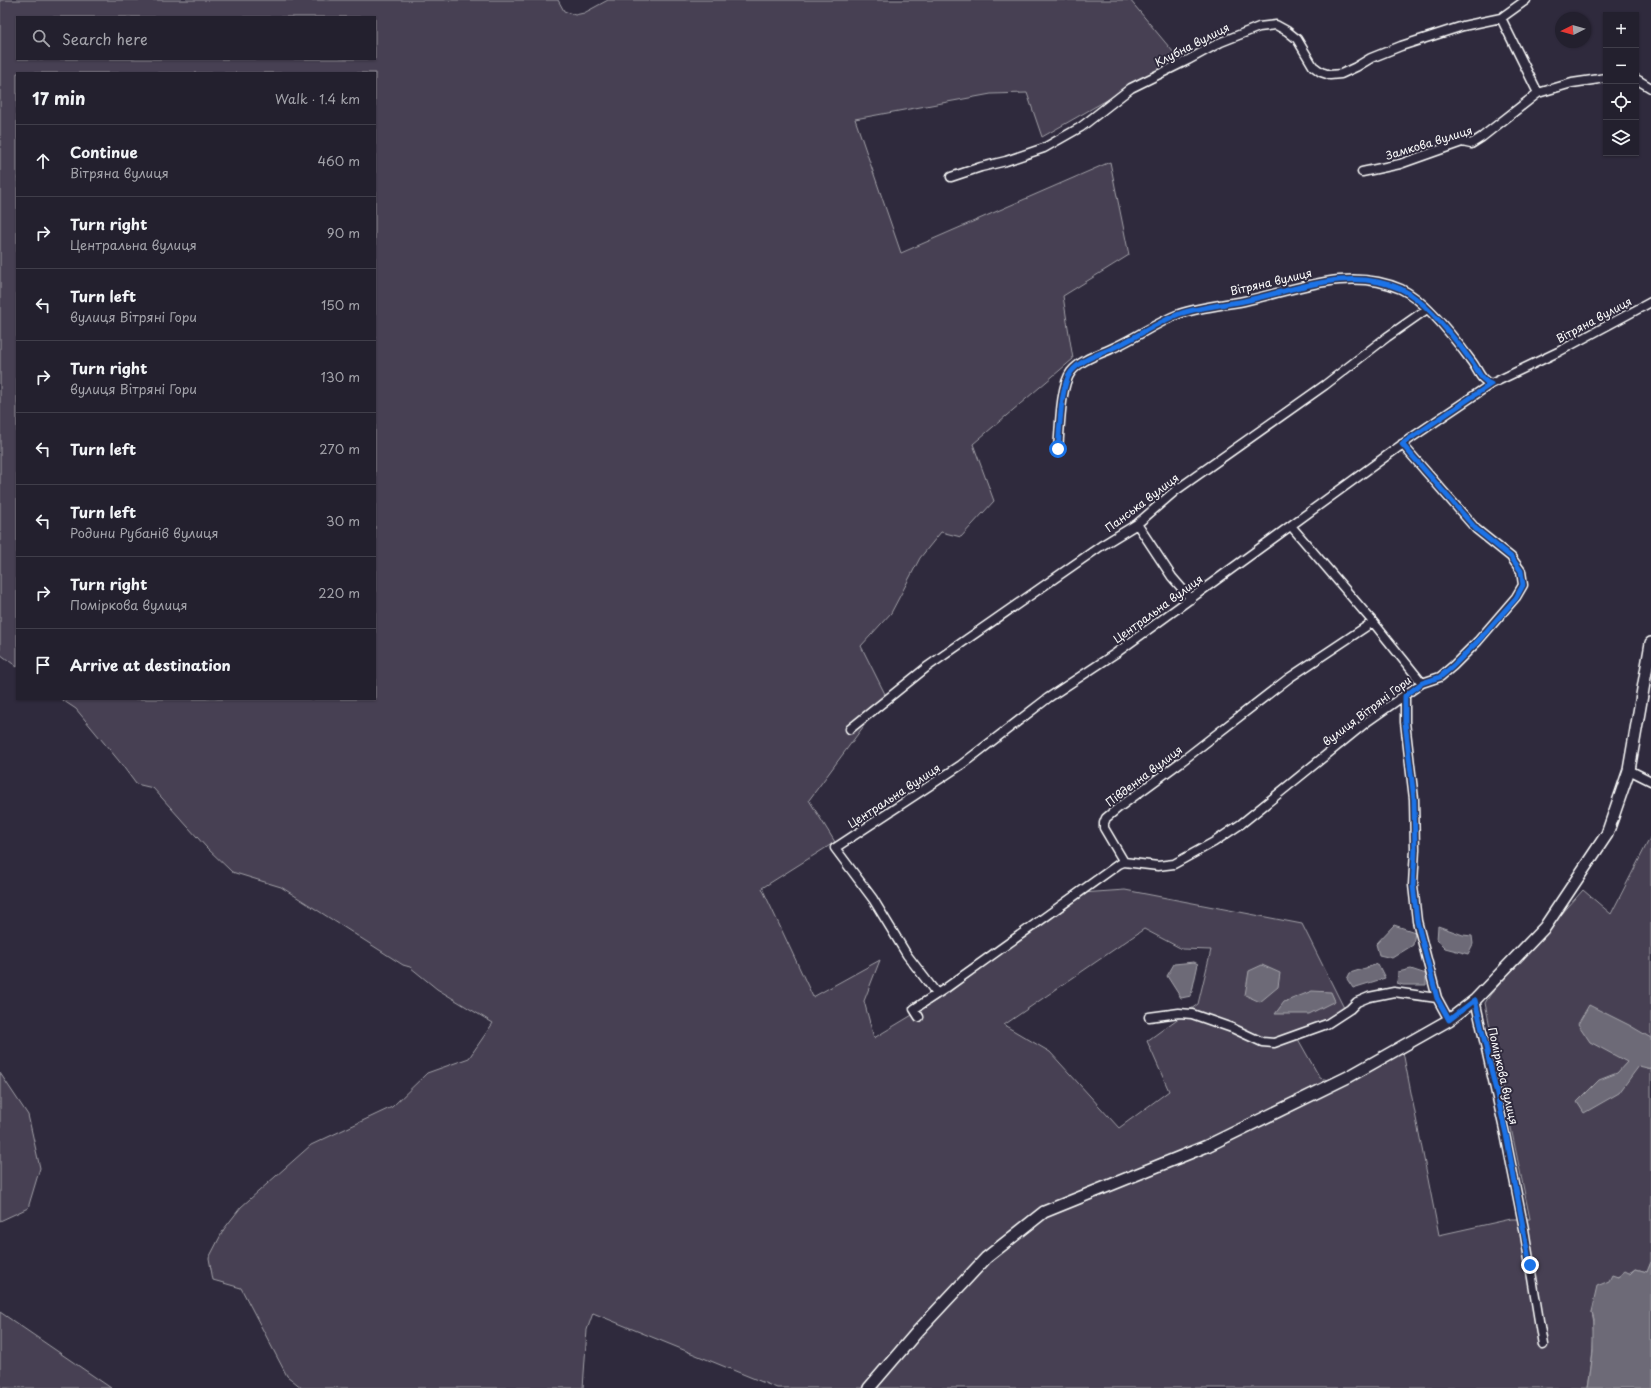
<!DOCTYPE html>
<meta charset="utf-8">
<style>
:root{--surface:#23202e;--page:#2f2d3a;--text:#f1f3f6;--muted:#a3a3aa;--line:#403e4a}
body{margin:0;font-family:"Playpen Sans",sans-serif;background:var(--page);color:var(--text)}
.controls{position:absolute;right:12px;top:12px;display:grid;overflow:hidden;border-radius:0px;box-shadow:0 1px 3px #0004}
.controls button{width:36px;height:36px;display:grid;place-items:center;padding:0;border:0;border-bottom:1px solid var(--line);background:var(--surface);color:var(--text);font:20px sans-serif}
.compass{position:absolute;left:1555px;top:12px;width:36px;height:36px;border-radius:50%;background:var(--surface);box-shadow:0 1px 3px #0004;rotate:265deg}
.stop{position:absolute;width:12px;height:12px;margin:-9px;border:3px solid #1a73e8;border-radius:50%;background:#fff}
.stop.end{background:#1a73e8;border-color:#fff;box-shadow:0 1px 4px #0008}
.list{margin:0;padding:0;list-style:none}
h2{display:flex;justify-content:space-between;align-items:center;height:52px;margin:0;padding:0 16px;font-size:17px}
h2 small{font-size:13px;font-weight:400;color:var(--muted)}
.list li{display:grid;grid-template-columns:26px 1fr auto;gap:12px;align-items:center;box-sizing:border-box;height:72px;padding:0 16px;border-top:1px solid var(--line)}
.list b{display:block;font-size:15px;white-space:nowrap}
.list p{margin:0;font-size:13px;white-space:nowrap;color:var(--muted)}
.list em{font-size:13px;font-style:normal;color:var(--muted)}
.icon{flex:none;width:22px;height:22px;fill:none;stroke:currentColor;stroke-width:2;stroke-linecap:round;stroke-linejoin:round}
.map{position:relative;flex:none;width:1651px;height:1388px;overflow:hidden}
.search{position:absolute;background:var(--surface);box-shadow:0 1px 3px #0004;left:16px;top:16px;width:360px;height:44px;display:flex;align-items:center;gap:10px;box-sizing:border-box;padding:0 14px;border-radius:0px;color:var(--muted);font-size:15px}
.panel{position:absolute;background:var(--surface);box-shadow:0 1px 3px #0004;left:16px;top:72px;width:360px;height:628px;border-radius:0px}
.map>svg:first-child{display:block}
.green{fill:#464152;stroke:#a2a0a8;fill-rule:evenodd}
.water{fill:#6d6a77;stroke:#a7a6ad}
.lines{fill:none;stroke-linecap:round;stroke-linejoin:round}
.street-casing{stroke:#fff;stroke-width:11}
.secondary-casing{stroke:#fff;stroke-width:14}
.street{stroke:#2f2a3d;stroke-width:8}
.secondary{stroke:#2f2a3d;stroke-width:11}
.route{stroke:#1a73e8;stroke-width:5}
.labels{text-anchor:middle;stroke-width:4;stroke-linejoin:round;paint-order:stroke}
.street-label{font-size:11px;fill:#fff;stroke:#2f2a3d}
</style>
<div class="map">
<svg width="1651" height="1388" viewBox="0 0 1651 1388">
<rect width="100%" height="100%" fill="#2f2a3d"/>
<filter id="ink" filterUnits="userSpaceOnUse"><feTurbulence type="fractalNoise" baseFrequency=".025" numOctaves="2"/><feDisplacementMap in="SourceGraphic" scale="8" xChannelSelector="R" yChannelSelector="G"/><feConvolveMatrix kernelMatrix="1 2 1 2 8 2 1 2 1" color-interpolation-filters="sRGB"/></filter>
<g filter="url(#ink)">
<!-- green -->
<path class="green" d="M0,0H558L564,11L575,15L584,13L608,0H1130L1179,59L1042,137L1027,93L991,94L855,119L901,253L1110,162L1129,255L1063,296L1073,359L973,444L994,501L961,537L941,532L920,558L891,613L861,646L886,696L809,800L835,842L762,888L813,997L880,960L864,1001L874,1038L947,994L1082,893L1125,890L1302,924L1345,1010L1298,1039L1320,1078L1337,1082L1403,1052L1439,1235L1511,1219H1530L1485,1003L1490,995L1583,890L1611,914L1651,836V1262L1647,1272L1636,1269C1628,1276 1617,1274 1610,1281C1603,1287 1596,1303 1591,1312C1597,1336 1591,1363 1588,1388H777L593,1313L587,1330L583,1388H302L287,1376L241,1288L213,1280L209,1258L224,1229L241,1207L311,1145L392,1107L427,1073L469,1058L493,1023L437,989L410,967L403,965L281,887L232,872L206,847L153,788L136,784L119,761L76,709L61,699H375V73H17V667L0,654ZM17,17H375V59H17ZM1144,929L1182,949L1211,950L1198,1004L1147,1041L1169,1091L1119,1128L1050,1052L1004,1025Z
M0,1073L28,1115L40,1168L28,1208L0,1221Z
M0,1312L111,1388H0Z"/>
<!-- water -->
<path class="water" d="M1394,925L1415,932L1413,945L1392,958L1379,955L1376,944Z
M1438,926L1463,935L1472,936L1473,944L1468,954L1445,948L1437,940Z
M1194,962L1198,964L1191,996L1181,998L1167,976L1174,964Z
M1378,964L1385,978L1353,988L1347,979L1350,973Z
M1262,965L1280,973L1278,987L1260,1002L1245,995L1249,971Z
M1411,969L1426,974V985H1403L1397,983L1398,972Z
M1312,991L1331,992L1335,1001L1309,1014H1275L1284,1002Z
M1589,1005L1629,1025L1651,1038V1069L1639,1066L1619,1093L1584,1113L1577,1102L1599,1080L1617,1073L1627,1062L1590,1042L1578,1024Z
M1651,1262V1388H1588L1593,1352V1319L1591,1312L1597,1286L1609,1281L1612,1275L1618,1277L1625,1271L1631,1274L1636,1269L1647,1272Z"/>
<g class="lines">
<defs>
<path id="street" d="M1501,18L1538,93
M1636,79L1651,88
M1362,172L1400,164L1462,142L1471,144L1482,137L1538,93L1572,83L1606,78
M951,177L981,167L1006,161L1044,148L1081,127L1131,88L1188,60L1221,42L1259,27L1276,25L1287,31L1297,39L1313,66L1321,72L1330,75L1341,74L1356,67L1371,58L1401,46L1463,26L1501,18L1526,0
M1058,449C1060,431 1060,386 1071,372C1081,359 1101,354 1115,347C1137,337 1156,323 1179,314C1200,307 1223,305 1244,301C1296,290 1349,266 1401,289C1425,300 1456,340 1472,362C1479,371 1480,380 1491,384L1558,352L1651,302
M1137,524L1172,577L1191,599
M1291,526L1373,622L1422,683
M1405,696V722L1414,799L1415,849L1413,885L1417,921L1437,998L1449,1020
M850,729L927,667L1101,546L1137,524L1175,491L1325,385L1387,337L1427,309
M1629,770L1651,781
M1124,862L1104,828V823L1106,818L1118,808L1182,761L1289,678L1373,622
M937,994L907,955L873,899L835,848L961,765L1048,698L1116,653L1411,438L1491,384
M1475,1000L1505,1134L1524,1229L1543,1345
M919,1017L914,1009L946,988L1119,864L1124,862L1158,866L1174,864L1214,842L1241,824L1368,721L1422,683L1440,677L1453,666L1478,641L1516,597L1523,585L1521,571L1511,557L1476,529L1402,444
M1149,1017L1179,1013L1192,1014L1232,1028L1262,1042L1274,1043L1327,1024L1350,1009L1357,1002L1369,997L1394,992L1437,998"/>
<path id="secondary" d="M869,1388L917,1332L986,1258L1044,1212L1207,1146L1350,1076L1449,1020L1475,1000L1545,927L1607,834L1629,770L1651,643"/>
</defs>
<!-- street casing -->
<use href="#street" class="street-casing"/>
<!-- secondary casing -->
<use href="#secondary" class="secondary-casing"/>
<!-- street -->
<use href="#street" class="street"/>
<!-- secondary -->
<use href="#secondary" class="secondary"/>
</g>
</g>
<g class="lines" filter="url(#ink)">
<!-- route -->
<path class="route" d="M1058,449C1060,431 1060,386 1071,372C1081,359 1101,354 1115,347C1137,337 1156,323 1179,314C1200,307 1223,305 1244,301C1296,290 1349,266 1401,289C1425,300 1456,340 1472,362C1479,371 1480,380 1491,384L1402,444L1476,529L1511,557L1521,571L1523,585L1516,598L1478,641L1453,666L1440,677L1422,683L1405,696V722L1414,799L1415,850L1413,885L1417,921L1437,998L1449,1020L1475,1000L1506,1134L1530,1265"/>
</g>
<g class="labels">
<!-- street labels -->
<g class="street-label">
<text transform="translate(1192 45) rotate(-27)" y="4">Клубна вулиця</text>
<text transform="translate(1429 143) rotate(-17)" y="4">Замкова вулиця</text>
<text transform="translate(1271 282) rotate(-13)" y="4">Вітряна вулиця</text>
<text transform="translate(1594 320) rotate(-28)" y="4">Вітряна вулиця</text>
<text transform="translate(1142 503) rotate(-37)" y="4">Панська вулиця</text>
<text transform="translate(1158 609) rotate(-36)" y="4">Центральна вулиця</text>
<text transform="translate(1367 711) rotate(-37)" y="4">вулиця Вітряні Гори</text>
<text transform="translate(1144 776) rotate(-37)" y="4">Південна вулиця</text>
<text transform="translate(894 796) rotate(-33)" y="4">Центральна вулиця</text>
<text transform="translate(1503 1076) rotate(77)" y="4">Поміркова вулиця</text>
</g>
</g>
</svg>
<div class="controls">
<button>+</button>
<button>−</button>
<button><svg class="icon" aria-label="locate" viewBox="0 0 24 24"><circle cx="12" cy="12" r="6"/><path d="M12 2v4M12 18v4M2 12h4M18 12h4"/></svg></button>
<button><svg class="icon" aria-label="layers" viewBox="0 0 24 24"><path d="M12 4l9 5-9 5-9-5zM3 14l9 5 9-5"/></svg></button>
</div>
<svg class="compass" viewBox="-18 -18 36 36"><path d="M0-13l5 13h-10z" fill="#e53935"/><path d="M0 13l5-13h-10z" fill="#a3a3aa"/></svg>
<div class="stop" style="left:1058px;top:449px"></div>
<div class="stop end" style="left:1530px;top:1265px"></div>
<div class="search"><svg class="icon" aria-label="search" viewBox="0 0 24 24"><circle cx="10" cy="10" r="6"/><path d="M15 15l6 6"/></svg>Search here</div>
<section class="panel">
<h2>17 min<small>Walk · 1.4 km</small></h2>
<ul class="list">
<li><svg class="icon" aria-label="ahead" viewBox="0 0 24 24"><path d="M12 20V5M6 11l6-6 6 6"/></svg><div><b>Continue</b><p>Вітряна вулиця</p></div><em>460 m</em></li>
<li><svg class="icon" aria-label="right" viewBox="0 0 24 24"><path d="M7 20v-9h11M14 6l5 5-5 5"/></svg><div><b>Turn right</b><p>Центральна вулиця</p></div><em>90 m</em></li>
<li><svg class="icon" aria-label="left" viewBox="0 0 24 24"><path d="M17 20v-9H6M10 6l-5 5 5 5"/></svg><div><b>Turn left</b><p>вулиця Вітряні Гори</p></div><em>150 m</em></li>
<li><svg class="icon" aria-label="right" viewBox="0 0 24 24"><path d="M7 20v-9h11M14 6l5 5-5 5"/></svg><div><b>Turn right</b><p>вулиця Вітряні Гори</p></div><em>130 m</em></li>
<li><svg class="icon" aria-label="left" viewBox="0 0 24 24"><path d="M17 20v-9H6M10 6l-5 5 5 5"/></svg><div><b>Turn left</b></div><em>270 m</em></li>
<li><svg class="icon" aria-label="left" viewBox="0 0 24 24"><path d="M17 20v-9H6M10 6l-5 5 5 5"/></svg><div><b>Turn left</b><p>Родини Рубанів вулиця</p></div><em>30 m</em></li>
<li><svg class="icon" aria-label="right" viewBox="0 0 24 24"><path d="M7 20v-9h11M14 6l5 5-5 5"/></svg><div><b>Turn right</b><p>Поміркова вулиця</p></div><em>220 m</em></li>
<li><svg class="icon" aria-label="arrive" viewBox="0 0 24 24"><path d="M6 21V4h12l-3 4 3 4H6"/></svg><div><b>Arrive at destination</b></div></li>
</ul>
</section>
</div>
